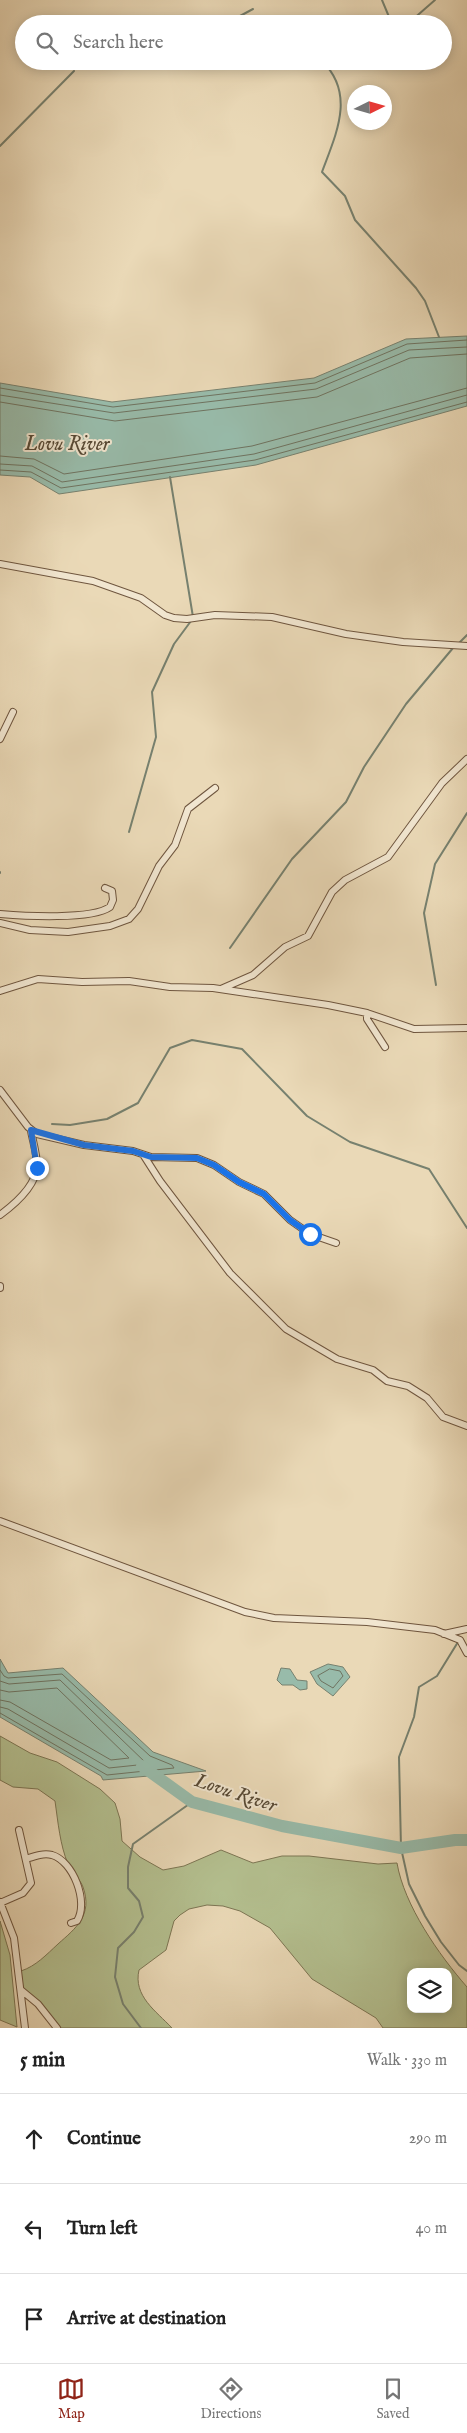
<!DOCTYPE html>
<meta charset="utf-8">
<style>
:root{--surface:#fff;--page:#f2f2f2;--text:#222;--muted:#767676;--line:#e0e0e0;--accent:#8f2418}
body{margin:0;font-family:"IM FELL English",serif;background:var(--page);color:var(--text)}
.controls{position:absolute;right:15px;bottom:15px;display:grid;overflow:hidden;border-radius:10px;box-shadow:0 2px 12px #0003}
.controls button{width:45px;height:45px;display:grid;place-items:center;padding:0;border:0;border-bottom:1px solid var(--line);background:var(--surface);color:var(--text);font:25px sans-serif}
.compass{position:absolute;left:347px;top:85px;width:45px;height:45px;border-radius:50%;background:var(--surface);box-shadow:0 2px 12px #0003;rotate:85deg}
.stop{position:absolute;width:15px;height:15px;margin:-11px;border:4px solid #1a73e8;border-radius:50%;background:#fff}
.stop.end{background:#1a73e8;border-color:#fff;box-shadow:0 1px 5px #0008}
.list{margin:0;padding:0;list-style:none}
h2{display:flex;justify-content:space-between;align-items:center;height:65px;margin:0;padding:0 20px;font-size:21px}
h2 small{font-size:16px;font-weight:400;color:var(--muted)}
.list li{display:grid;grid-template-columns:32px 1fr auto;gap:15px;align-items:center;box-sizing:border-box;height:90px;padding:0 20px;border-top:1px solid var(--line)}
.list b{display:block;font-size:19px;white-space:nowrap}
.list em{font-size:16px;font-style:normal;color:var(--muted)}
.icon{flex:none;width:28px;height:28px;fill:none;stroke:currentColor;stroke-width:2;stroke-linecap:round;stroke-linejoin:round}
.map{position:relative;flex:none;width:467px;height:2028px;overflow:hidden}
.search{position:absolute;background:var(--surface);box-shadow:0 2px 12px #0003;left:15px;right:15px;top:15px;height:55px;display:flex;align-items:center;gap:12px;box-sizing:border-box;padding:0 18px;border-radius:28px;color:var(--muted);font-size:19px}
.sheet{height:335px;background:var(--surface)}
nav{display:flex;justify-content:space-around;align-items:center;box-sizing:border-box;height:70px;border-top:1px solid var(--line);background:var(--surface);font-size:14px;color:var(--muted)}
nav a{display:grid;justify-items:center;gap:2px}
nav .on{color:var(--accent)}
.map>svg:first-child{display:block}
.green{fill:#b4c090;stroke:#7d7654;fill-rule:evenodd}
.water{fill:#98bbaa;stroke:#77816f}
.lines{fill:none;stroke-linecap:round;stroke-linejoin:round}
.shore{stroke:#6f7360;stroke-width:1}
.stream{stroke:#77816f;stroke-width:2}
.river{stroke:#98bbaa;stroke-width:12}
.street-casing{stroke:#6f563f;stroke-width:8}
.street{stroke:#f1e6d0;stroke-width:6}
.route{stroke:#1a73e8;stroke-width:6}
.labels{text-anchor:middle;stroke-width:4;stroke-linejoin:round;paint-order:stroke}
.water-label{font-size:20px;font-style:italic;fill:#564834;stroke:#f1e6d0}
</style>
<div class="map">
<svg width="467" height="2028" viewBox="0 0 467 2028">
<rect width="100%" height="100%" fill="#ead9b7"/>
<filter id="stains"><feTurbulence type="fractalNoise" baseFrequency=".004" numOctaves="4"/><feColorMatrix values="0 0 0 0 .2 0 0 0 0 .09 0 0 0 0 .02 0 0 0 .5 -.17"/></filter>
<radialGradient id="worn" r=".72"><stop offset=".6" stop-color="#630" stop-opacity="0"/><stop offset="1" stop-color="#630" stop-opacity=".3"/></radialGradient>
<!-- green -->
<path class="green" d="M0,1736L30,1753L57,1762L100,1789L115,1803L120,1819L122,1841L140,1857L163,1870L184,1866L221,1850L253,1863L282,1856H309L378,1864L397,1863C404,1905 439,1955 467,1987V2028H383L376,2018L312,1979L270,1928L240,1911L223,1906L207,1905L189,1909L180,1915L174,1921L166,1950L139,1970C133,1996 156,2011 172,2028H61L23,1989L21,1971C36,1966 46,1955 58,1944C76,1928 93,1915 83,1887C80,1879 72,1872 68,1864C60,1845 58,1822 55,1801L38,1789L13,1787L0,1780ZM411,1972H448V2009H411Z
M0,1921L10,1955L17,2027L0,2020Z"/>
<!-- water -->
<path class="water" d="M467,336V406L256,465L59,494L30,477L0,475V383L112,402L314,378L406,339Z
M0,1659L8,1673L63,1668L153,1752L206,1771L103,1780L101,1776L0,1717Z
M328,1664L343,1667L350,1677L333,1696L317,1684L310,1672Z
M281,1668L290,1669L297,1680L307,1681V1689L300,1690L293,1685H282L277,1680Z"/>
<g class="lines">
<!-- shore -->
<path class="shore" d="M0,388L113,407L315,383L407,344L467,340
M0,395L114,413L316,389L409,350L467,347
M0,402L115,421L317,397L410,358L467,354
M0,456L34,459L64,474L252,446L467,388
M0,464L32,466L62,482L254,454L467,395
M0,470L31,472L61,488L255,460L467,402
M330,1669L340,1671L343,1676L333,1688L321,1681L318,1676Z
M0,1670L4,1676L8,1678L62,1674L150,1756L172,1765L174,1768L107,1775L0,1713
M0,1681L9,1684L60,1680L147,1764L109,1768L8,1709L0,1707
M0,1690L9,1692L57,1688L129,1758L111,1760L10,1702L0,1700"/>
<!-- stream -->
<path class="stream" d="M382,0L392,24
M244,24L240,16L253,9
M395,24L411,21L435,0
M322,61C356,94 336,134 322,172L345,196L355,220L416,288L425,301L439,337
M0,146L74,71
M170,477L193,617
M459,643L467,635
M129,832L156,737L152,692L174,644L191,621
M0,872V873
M230,948L292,859L346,802L364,767L406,704L453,648
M436,985L424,913L435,864L467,813
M52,1124L70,1125L107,1119L138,1103L170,1048L192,1040L242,1049L307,1116L350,1142L429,1169L467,1228
M458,1642L437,1676L419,1687L414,1717L399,1757L401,1848L409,1884L425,1916L441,1942L459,1965L467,1971
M141,2028L123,2004L115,1977L118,1948L134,1932L143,1917L139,1901L128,1888V1867L133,1844L192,1802"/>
<!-- river -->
<path class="river" d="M142,1766L192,1802L282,1826L401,1848L455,1840H467"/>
<defs>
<path id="street" d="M0,564L93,581L141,598L165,615L174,618L187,619L215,615L272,617L346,634L403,642L467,646
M0,739L13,712
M0,914C24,916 92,920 110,907L113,900L112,891L105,888
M0,923L30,930L68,932L110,926L129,919L138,909L159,866L175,845L188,809L215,788
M221,989L253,975L285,947L308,936L332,892L345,880L388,857L442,783L467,759
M0,991L38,979L82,982L129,981L170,987L213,988L328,1005L367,1013L414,1029L467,1028
M367,1013V1019L385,1047
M0,1090L28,1127L37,1134L84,1145L133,1151L151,1157L197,1158L214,1165L239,1182L264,1194L290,1220L310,1234L336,1243
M144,1156L160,1181L230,1273L286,1329L337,1359L373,1370L387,1381L408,1386L427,1398L443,1417L467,1426
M0,1215C15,1204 36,1186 37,1166C37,1154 33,1142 31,1131
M0,1286V1288
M0,1521L245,1612L274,1618L367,1622L435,1630L460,1640L467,1653
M444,1634L467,1629
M26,1859C35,1856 43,1853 52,1855C73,1861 89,1902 77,1921L71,1923
M0,1902L14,1938L25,2028
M0,1903L23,1893L31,1883L19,1830
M21,1990L38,2004L57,2028"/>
</defs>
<!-- street casing -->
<use href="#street" class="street-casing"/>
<!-- street -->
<use href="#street" class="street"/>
</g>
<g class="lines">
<!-- route -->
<path class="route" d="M37,1168L31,1130L84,1145L133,1151L151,1157L197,1158L214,1165L239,1182L264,1194L290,1220L310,1234"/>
</g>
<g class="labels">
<!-- water labels -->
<g class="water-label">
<text x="67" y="450">Lovu River</text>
<text transform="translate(236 1792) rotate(18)" y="7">Lovu River</text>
</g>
</g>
<rect width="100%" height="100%" filter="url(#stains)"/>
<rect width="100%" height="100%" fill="url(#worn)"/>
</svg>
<div class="controls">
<button><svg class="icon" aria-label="layers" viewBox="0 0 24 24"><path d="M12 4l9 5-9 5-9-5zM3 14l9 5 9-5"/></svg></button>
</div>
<svg class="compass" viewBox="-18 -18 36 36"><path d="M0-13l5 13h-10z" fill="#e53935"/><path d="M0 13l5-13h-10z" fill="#767676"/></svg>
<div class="stop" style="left:310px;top:1234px"></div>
<div class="stop end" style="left:37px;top:1168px"></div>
<div class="search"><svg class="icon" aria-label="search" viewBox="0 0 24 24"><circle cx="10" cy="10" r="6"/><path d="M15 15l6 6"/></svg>Search here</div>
</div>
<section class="sheet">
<h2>5 min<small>Walk · 330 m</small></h2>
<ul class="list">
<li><svg class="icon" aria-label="ahead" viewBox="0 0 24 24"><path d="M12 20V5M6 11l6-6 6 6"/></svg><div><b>Continue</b></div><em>290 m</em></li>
<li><svg class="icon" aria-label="left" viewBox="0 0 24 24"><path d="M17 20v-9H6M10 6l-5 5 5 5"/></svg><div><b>Turn left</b></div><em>40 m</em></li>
<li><svg class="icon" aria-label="arrive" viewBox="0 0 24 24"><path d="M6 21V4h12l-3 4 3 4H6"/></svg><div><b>Arrive at destination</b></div></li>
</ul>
</section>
<nav>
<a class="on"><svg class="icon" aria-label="map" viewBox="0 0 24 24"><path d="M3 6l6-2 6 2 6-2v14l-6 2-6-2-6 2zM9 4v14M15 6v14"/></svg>Map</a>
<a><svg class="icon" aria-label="directions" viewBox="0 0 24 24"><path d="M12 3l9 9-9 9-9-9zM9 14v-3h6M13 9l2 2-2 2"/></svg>Directions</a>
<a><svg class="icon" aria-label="saved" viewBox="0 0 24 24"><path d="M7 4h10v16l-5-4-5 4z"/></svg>Saved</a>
</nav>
